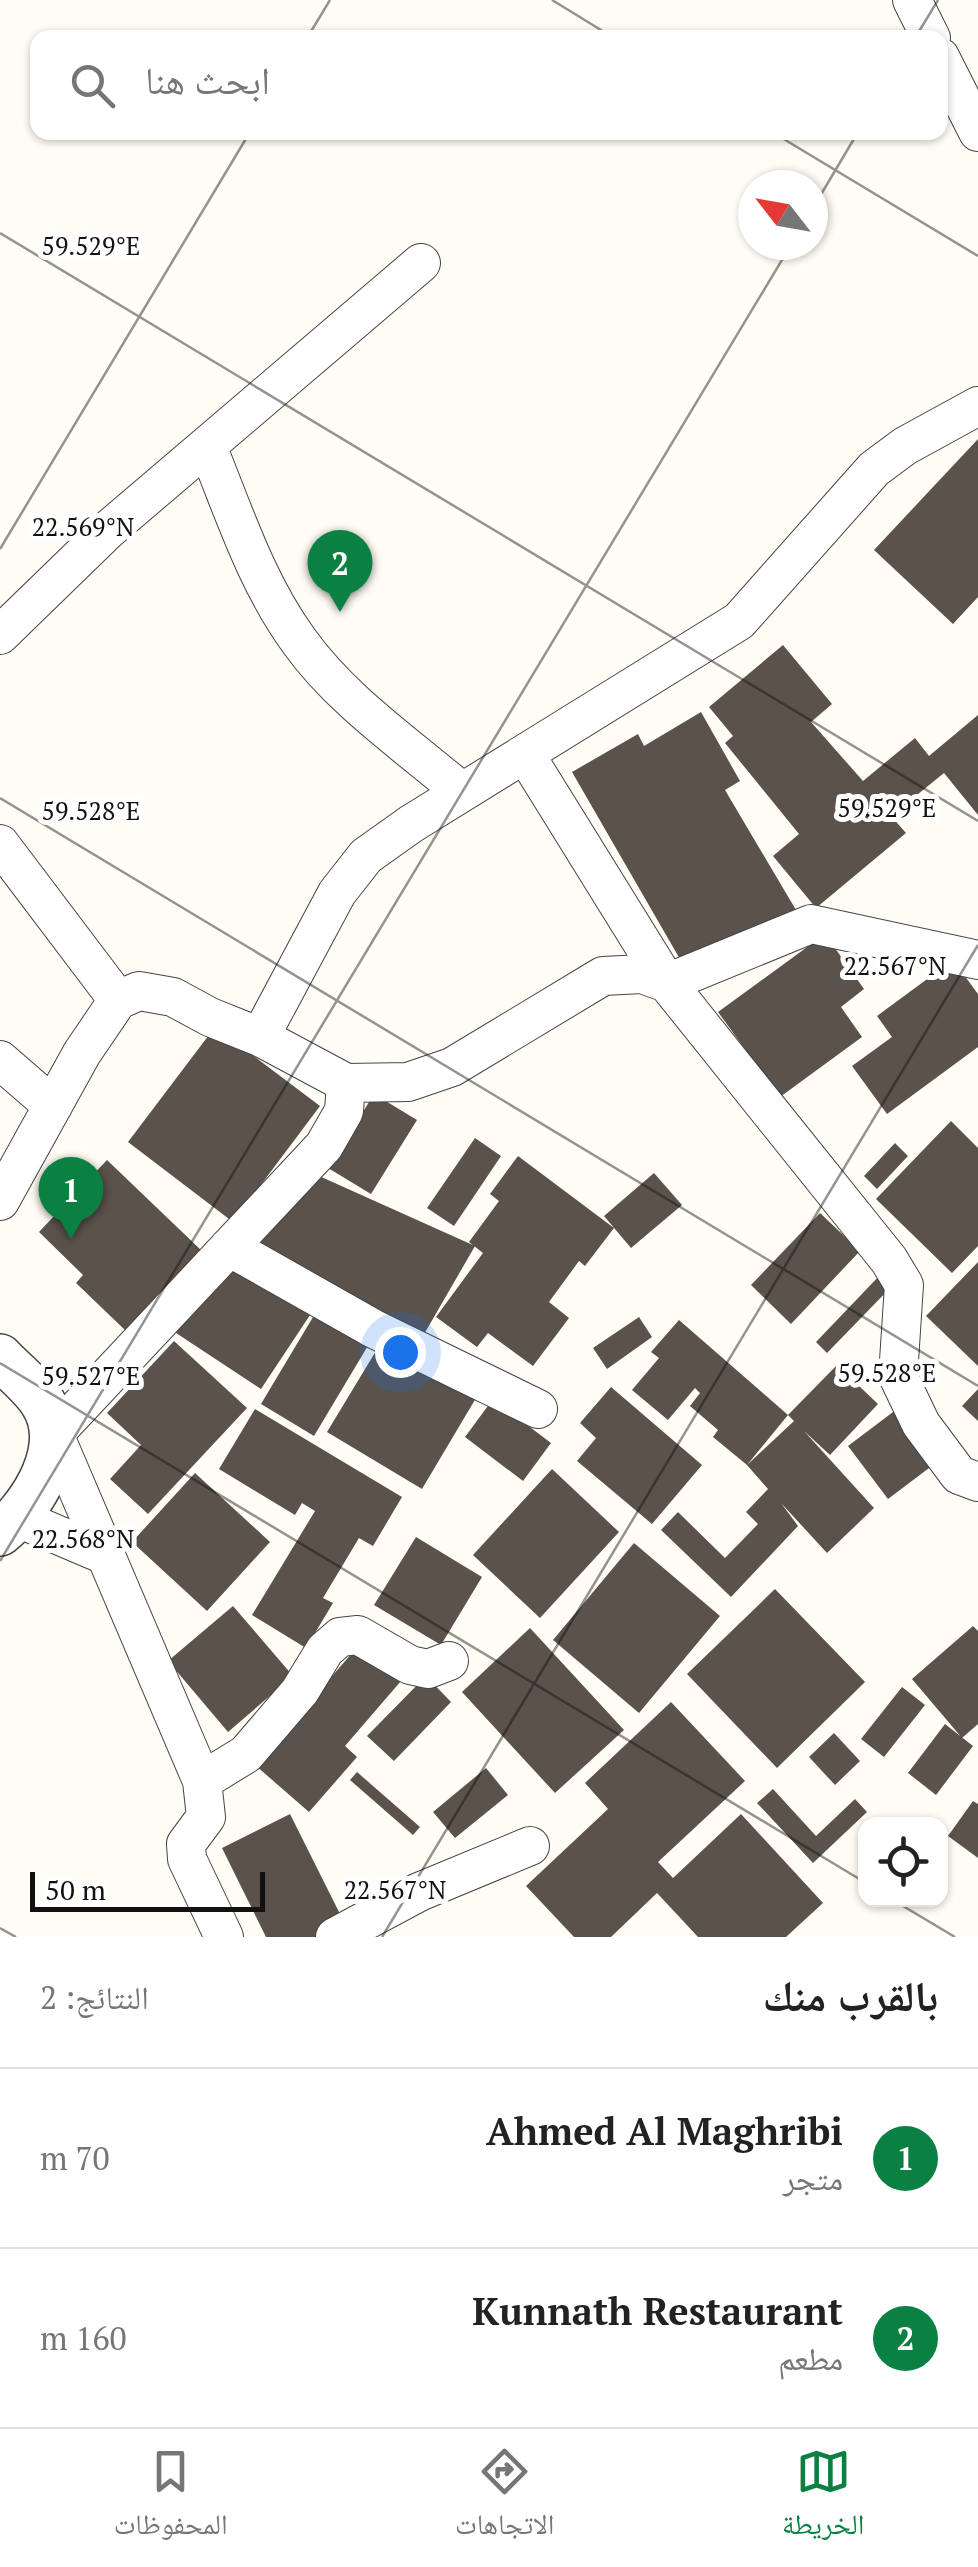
<!DOCTYPE html>
<html lang="ar">
<meta charset="utf-8">
<style>
:root{--surface:#fff;--page:#f6f6f6;--text:#222;--muted:#767676;--line:#e0e0e0;--accent:#0b8043}
body{margin:0;font-family:"PT Serif","Noto Naskh Arabic",serif;background:var(--page);color:var(--text);direction:rtl}
.controls{position:absolute;right:30px;bottom:30px;display:grid;overflow:hidden;border-radius:20px;box-shadow:0 2px 8px #0004}
.controls button{width:90px;height:90px;display:grid;place-items:center;padding:0;border:0;border-bottom:2px solid var(--line);background:var(--surface);color:var(--text);font:50px sans-serif}
.compass{position:absolute;left:738px;top:170px;width:90px;height:90px;border-radius:50%;background:var(--surface);box-shadow:0 2px 8px #0004;rotate:301deg}
.scale{position:absolute;left:30px;bottom:25px;width:235px;box-sizing:border-box;padding-left:10px;border:5px solid #111;border-top:0;font-size:28px;line-height:35px;white-space:nowrap;color:#111;-webkit-text-stroke:8px #fff;paint-order:stroke}
.you{position:absolute;left:400px;top:1352px;width:35px;height:35px;margin:-25px;border:8px solid #fff;border-radius:50%;background:#1a73e8;box-shadow:0 0 0 15px #1a73e833}
.badge{display:grid;place-items:center;width:65px;height:65px;border-radius:50%;background:var(--accent);color:#fff;font-size:32px;font-weight:700}
.pin{position:absolute;translate:-50% -82px;filter:drop-shadow(0 2px 5px #0008)}
.pin::after{content:'';position:absolute;top:52px;width:35px;height:30px;background:inherit;clip-path:polygon(0 0,100% 0,50% 100%)}
.list{margin:0;padding:0;list-style:none}
h2{display:flex;justify-content:space-between;align-items:center;height:130px;margin:0;padding:0 40px;font-size:42px}
h2 small{font-size:32px;font-weight:400;color:var(--muted)}
.list li{display:grid;grid-template-columns:65px 1fr auto;gap:30px;align-items:center;box-sizing:border-box;height:180px;padding:0 40px;border-top:2px solid var(--line)}
.list b{display:block;font-size:38px;white-space:nowrap}
.list p{margin:0;font-size:32px;white-space:nowrap;color:var(--muted)}
.list em{font-size:32px;font-style:normal;color:var(--muted)}
.icon{flex:none;width:55px;height:55px;fill:none;stroke:currentColor;stroke-width:2;stroke-linecap:round;stroke-linejoin:round}
.map{position:relative;flex:none;width:978px;height:1937px;overflow:hidden;direction:ltr}
.search{position:absolute;background:var(--surface);box-shadow:0 2px 8px #0004;left:30px;right:30px;top:30px;height:110px;display:flex;align-items:center;gap:25px;box-sizing:border-box;padding:0 35px;border-radius:20px;color:var(--muted);font-size:38px}
.sheet{height:490px;background:var(--surface)}
nav{display:flex;justify-content:space-around;align-items:center;box-sizing:border-box;height:140px;border-top:2px solid var(--line);background:var(--surface);font-size:28px;color:var(--muted)}
nav a{display:grid;justify-items:center;gap:5px}
nav .on{color:var(--accent)}
.map>svg:first-child{display:block}
.building{fill:#5b524c}
.lines{fill:none;stroke-linecap:round;stroke-linejoin:round}
.minor-casing{stroke:#444;stroke-width:40}
.tertiary-casing{stroke:#444;stroke-width:48}
.minor{stroke:#fff;stroke-width:38}
.tertiary{stroke:#fff;stroke-width:45}
.ticks{fill:none;stroke:#111;stroke-width:2.5;stroke-opacity:0.45}
.ticks-label{font-size:25px;text-anchor:middle;fill:#111;stroke:#fff;stroke-width:10;stroke-linejoin:round;paint-order:stroke}
</style>
<div class="map">
<svg width="978" height="1937" viewBox="0 0 978 1937">
<rect width="100%" height="100%" fill="#fffdf5"/>
<!-- building -->
<path class="building" d="M978,439V597L953,624L874,550Z
M783,645L832,704L811,722L863,781L915,738L929,756L978,715V815L944,773L891,816L906,833L816,908L773,856L799,834L725,743L733,736L709,707Z
M701,712L740,781L725,790L796,910L688,973L572,772L638,734L644,746Z
M825,934L864,989L841,1007L862,1037L780,1097L718,1012Z
M953,960L978,994V1047L887,1114L852,1066L892,1037L877,1016Z
M215,1027L320,1106L233,1222L128,1142Z
M374,1094L417,1120L371,1194L328,1168Z
M951,1121L978,1148V1246L952,1273L876,1199Z
M475,1138L501,1156L454,1226L427,1208Z
M895,1143L908,1156L877,1189L864,1176Z
M518,1156L614,1228L585,1266L579,1261L549,1302L569,1318L533,1366L488,1333L477,1347L436,1317L483,1253L469,1242L499,1201L490,1194Z
M107,1160L202,1251L126,1331L76,1283L83,1275L39,1232Z
M308,1171L475,1246L423,1336L240,1248Z
M654,1173L682,1205L631,1248L604,1216Z
M820,1213L860,1251L791,1324L751,1285Z
M226,1256L312,1312L261,1389L176,1333Z
M978,1262V1366L926,1316Z
M881,1274L893,1285L827,1353L816,1342Z
M319,1307L372,1339L314,1436L261,1404Z
M639,1317L652,1337L607,1369L593,1348Z
M679,1320L788,1415L747,1465L713,1437L718,1430L690,1406L700,1393L695,1388L668,1420L632,1390L659,1358L651,1352Z
M385,1336L479,1393L422,1489L327,1432Z
M174,1341L247,1408L148,1514L110,1479L141,1445L107,1413Z
M837,1365L878,1404L830,1455L804,1431L874,1508L827,1553L781,1503L798,1526L731,1597L661,1530L678,1512L725,1558L758,1524L746,1512L768,1489L747,1465L794,1421L788,1415Z
M611,1387L702,1465L652,1524L577,1461L596,1438L580,1423Z
M978,1389V1421L962,1406Z
M493,1399L551,1443L523,1481L465,1437Z
M255,1409L402,1497L373,1546L359,1538L323,1598L333,1603L306,1648L252,1615L315,1511L302,1503L295,1515L219,1469Z
M897,1409L937,1462L888,1499L848,1446Z
M552,1469L619,1532L540,1618L473,1555Z
M195,1473L270,1542L207,1611L132,1542Z
M416,1537L482,1577L441,1645L374,1605Z
M634,1543L720,1616L639,1713L553,1640Z
M775,1589L865,1682L777,1768L687,1674Z
M233,1606L293,1676L228,1732L168,1661Z
M973,1626L978,1631V1724L962,1738L912,1679Z
M530,1628L624,1730L555,1793L462,1692Z
M359,1645L401,1681L345,1746L357,1757L309,1812L255,1765Z
M426,1676L451,1702L394,1761L367,1736Z
M902,1687L925,1705L884,1757L861,1739Z
M671,1702L745,1781L658,1862L673,1878L741,1814L823,1903L786,1937H698L657,1893L611,1937H574L526,1886L608,1809L585,1783Z
M945,1724L973,1746L936,1795L908,1773Z
M834,1733L860,1761L835,1785L809,1757Z
M486,1768L508,1795L455,1838L433,1812Z
M357,1772L420,1827L413,1835L350,1780Z
M773,1789L816,1836L855,1799L867,1812L813,1863L757,1803Z
M973,1801L978,1804V1858L948,1836Z
M290,1814L345,1924L320,1937H266L222,1848Z"/>
<g class="lines">
<defs>
<path id="minor" d="M912,0L931,38
M940,57L978,132
M207,446C234,512 256,582 299,641C341,700 407,745 462,792
M0,635L108,530L421,263
M525,754L667,983L889,1260L904,1285L898,1376L921,1424L959,1475L978,1482
M0,844L118,1000
M260,1037L337,893L366,856L411,824L739,621L874,469L905,446L978,406
M0,1060L53,1106
M0,1201L82,1053L118,1000L139,991L173,997L210,1017L260,1037L346,1083L408,1082L452,1067L603,976L642,974L667,983L811,924L978,960
M229,1247L374,1329L538,1409
M18,1518L105,1555
M202,1781L246,1754L300,1691L325,1650L340,1637L358,1635L410,1665L428,1669L449,1661
M224,1937L187,1859L186,1844L206,1817L202,1781L54,1434L324,1146L344,1111L346,1083
M335,1937L419,1892L530,1846"/>
<path id="tertiary" d="M0,1357C13,1371 33,1386 43,1403C70,1446 34,1505 0,1533"/>
</defs>
<!-- minor casing -->
<use href="#minor" class="minor-casing"/>
<!-- tertiary casing -->
<use href="#tertiary" class="tertiary-casing"/>
<!-- minor -->
<use href="#minor" class="minor"/>
<!-- tertiary -->
<use href="#tertiary" class="tertiary"/>
</g>
<!-- ticks -->
<path class="ticks" d="M552,0L614,38M307,38L330,0M915,38L938,0M772,132L978,256M813,208L858,132M0,233L978,821M0,549L250,132M0,798L978,1386M0,1363L866,1883M0,1561L791,245M893,1900L955,1937M0,1928L16,1937M382,1937L978,945"/>
<g class="ticks-label">
<text x="91" y="255">59.529°E</text>
<text x="83" y="536">22.569°N</text>
<text x="887" y="817">59.529°E</text>
<text x="91" y="820">59.528°E</text>
<text x="895" y="975">22.567°N</text>
<text x="887" y="1382">59.528°E</text>
<text x="91" y="1385">59.527°E</text>
<text x="83" y="1548">22.568°N</text>
<text x="395" y="1899">22.567°N</text>
</g>
</svg>
<div class="controls">
<button><svg class="icon" aria-label="locate" viewBox="0 0 24 24"><circle cx="12" cy="12" r="6"/><path d="M12 2v4M12 18v4M2 12h4M18 12h4"/></svg></button>
</div>
<svg class="compass" viewBox="-18 -18 36 36"><path d="M0-13l5 13h-10z" fill="#e53935"/><path d="M0 13l5-13h-10z" fill="#767676"/></svg>
<div class="scale">50 m</div>
<div class="you"></div>
<div class="pin badge" style="left:71px;top:1239px">1</div>
<div class="pin badge" style="left:340px;top:612px">2</div>
<div class="search"><svg class="icon" aria-label="search" viewBox="0 0 24 24"><circle cx="10" cy="10" r="6"/><path d="M15 15l6 6"/></svg>ابحث هنا</div>
</div>
<section class="sheet">
<h2>بالقرب منك<small>النتائج: 2</small></h2>
<ul class="list">
<li><span class="badge">1</span><div><b>Ahmed Al Maghribi</b><p>متجر</p></div><em>70 m</em></li>
<li><span class="badge">2</span><div><b>Kunnath Restaurant</b><p>مطعم</p></div><em>160 m</em></li>
</ul>
</section>
<nav>
<a class="on"><svg class="icon" aria-label="map" viewBox="0 0 24 24"><path d="M3 6l6-2 6 2 6-2v14l-6 2-6-2-6 2zM9 4v14M15 6v14"/></svg>الخريطة</a>
<a><svg class="icon" aria-label="directions" viewBox="0 0 24 24"><path d="M12 3l9 9-9 9-9-9zM9 14v-3h6M13 9l2 2-2 2"/></svg>الاتجاهات</a>
<a><svg class="icon" aria-label="saved" viewBox="0 0 24 24"><path d="M7 4h10v16l-5-4-5 4z"/></svg>المحفوظات</a>
</nav>
